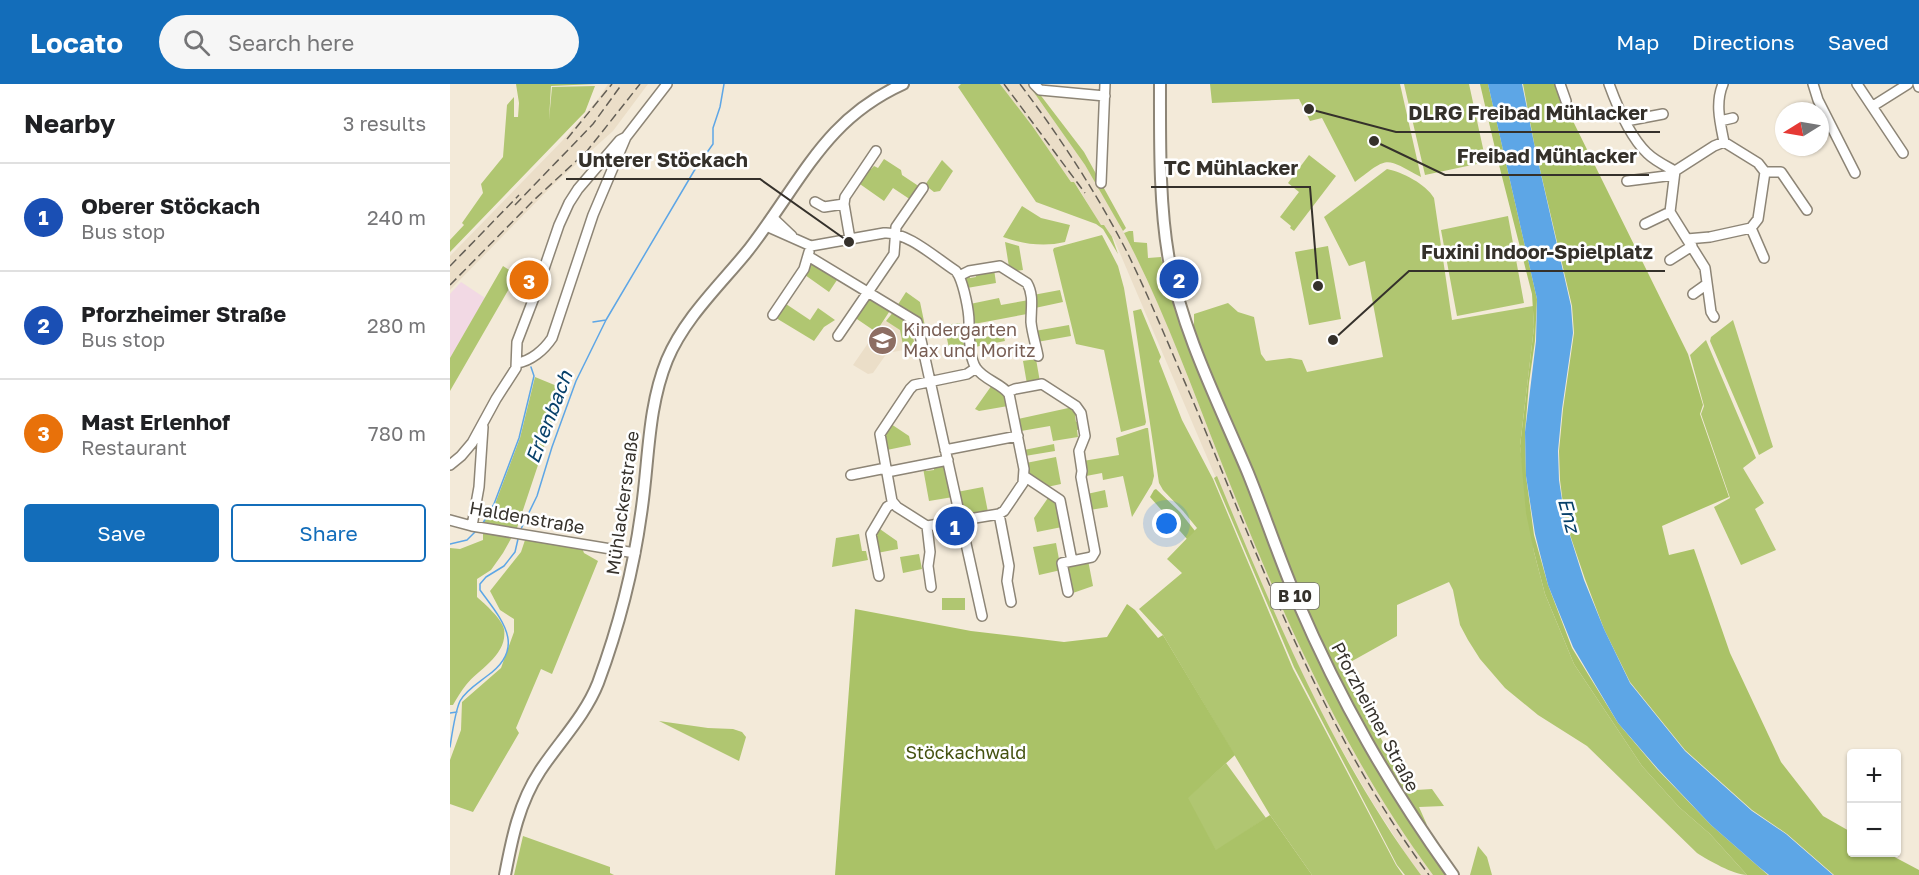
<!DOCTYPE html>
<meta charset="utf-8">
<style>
:root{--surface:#fff;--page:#f6f6f6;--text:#202124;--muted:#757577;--line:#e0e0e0;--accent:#136dba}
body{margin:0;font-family:"Golos Text",sans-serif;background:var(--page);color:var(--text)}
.controls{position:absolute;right:18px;bottom:18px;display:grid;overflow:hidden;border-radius:6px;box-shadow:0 2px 4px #0004}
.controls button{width:54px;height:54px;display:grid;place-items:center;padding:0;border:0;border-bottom:2px solid var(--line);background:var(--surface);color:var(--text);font:30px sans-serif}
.compass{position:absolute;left:1325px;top:18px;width:54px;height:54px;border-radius:50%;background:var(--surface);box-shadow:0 2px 4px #0004;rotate:259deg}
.you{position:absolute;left:717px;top:440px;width:21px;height:21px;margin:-15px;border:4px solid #fff;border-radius:50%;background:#1a73e8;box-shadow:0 0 0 9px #1a73e833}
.badge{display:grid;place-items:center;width:39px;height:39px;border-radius:50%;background:var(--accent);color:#fff;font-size:20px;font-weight:700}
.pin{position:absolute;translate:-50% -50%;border:3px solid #fff;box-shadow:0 2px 6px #0006}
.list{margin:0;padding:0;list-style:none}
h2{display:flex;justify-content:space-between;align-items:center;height:78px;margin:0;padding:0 24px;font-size:26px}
h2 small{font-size:20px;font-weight:400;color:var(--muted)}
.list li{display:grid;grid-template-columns:39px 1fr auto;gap:18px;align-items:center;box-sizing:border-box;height:108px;padding:0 24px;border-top:2px solid var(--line)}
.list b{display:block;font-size:22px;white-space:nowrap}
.list p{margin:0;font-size:20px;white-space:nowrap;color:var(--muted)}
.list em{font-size:20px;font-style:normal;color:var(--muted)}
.actions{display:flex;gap:12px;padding:18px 24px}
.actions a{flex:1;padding:14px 0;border:2px solid var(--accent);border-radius:6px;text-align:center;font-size:21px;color:var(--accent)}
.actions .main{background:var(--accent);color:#fff}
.icon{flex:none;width:33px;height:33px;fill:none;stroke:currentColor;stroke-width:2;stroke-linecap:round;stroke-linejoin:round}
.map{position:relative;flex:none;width:1469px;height:791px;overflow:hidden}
header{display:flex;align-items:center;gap:36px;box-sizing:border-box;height:84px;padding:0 30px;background:var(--accent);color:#fff}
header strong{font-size:28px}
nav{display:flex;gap:33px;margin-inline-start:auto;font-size:21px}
.search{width:420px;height:54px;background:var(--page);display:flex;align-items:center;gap:15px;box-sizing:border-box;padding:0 21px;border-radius:33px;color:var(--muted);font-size:22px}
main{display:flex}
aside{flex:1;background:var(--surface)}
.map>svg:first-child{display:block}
.built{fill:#ebdec8}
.industrial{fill:#f2d9e4}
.green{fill:#b0c671}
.forest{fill:#aac267}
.water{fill:#5da6e6}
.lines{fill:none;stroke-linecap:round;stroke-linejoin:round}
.stream{stroke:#5da6e6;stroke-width:1.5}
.minor-casing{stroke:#8d8576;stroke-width:12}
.major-casing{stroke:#8d8576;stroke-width:14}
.minor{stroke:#fff;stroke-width:9}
.major{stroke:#fff;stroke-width:10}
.rail{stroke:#645f56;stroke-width:1.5;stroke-dasharray:9 4.5;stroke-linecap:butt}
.labels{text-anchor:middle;stroke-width:5;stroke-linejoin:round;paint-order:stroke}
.shield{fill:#fff;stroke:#726f6b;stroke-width:1.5}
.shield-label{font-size:16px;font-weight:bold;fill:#35312b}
.education-label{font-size:18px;fill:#785e54;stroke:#fff;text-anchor:start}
.street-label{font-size:18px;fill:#35312b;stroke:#fff}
.park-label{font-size:18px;fill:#455311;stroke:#fff}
.water-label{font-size:20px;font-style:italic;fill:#07406a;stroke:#fff}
.leader{fill:none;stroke:#35312b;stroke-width:2}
.callout-dot{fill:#35312b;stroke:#fff;stroke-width:2}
.callout-label{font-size:20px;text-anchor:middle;font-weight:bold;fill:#35312b;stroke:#fff;stroke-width:5;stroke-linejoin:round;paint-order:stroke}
</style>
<header>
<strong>Locato</strong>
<div class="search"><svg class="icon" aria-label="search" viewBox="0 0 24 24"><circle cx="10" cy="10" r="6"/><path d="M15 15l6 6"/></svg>Search here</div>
<nav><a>Map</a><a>Directions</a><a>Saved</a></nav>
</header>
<main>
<aside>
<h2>Nearby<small>3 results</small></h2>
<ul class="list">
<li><span class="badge" style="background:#1a4fb4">1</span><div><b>Oberer Stöckach</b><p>Bus stop</p></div><em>240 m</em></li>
<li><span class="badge" style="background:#1a4fb4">2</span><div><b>Pforzheimer Straße</b><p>Bus stop</p></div><em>280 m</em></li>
<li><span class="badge" style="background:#e8710a">3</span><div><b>Mast Erlenhof</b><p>Restaurant</p></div><em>780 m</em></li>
</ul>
<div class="actions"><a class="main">Save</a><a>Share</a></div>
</aside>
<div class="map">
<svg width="1469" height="791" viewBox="0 0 1469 791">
<rect width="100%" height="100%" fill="#f3ead9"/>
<!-- built -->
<path class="built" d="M158,0H198L163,47L103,101L0,206V172L113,56L149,14Z
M550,0H578L635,81L665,132L683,166L714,232L771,377L833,526L861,586L898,658L967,769L983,791H971L959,775L921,716L885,654L852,591L824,530L663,153H661L651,142L629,105L624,98H621L583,43Z
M434,236L450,245L454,266L437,269L423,289L418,290L403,281Z"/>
<!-- industrial -->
<path class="industrial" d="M11,198L35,214L0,274V210Z"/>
<!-- green -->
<path class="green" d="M66,0H146L101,2L99,36L102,3L145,2L135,28L0,168V156L14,141L12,139L33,109L31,100L53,73L57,21L64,13V33H68L69,19Z
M511,0H550L583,43L621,98H624L651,141H654L662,153L668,170L653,145L646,140L586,118L508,3Z
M578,0H582L634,68L676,144L673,147L635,81Z
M760,0H950L971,93C934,73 939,72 905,98L872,34L860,37L849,15L762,19Z
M954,0H1019L1036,78L975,91Z
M859,71L886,92L844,147L840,144L841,142L830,133L849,108L838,99Z
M434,75L451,86L452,91L470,103L461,116L443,104L434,117L407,98L418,83L421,85L424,82L428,84Z
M492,76L503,87L490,107L484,108L475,101Z
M937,85C952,88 976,100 984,114L1002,236L1083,222L1084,243L1070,362L1084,468L1095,510L1124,580L1192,682L1229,723L1260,750L1297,791C1284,791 1258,776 1247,769L1137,662L1088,631L1055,604L1030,575L1018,556L1010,541L1003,506L999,498L947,521V552L895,581L951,695L966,706L982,705L994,722L969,723L977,741L966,732L927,668L866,549L752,269L744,248V230L778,219L788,228L804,233L811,270L816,277L840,274L852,276L857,288L933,273L915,177L899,182L874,133Z
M572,122L591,134L620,141L615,158C594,163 573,160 553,153Z
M1058,132L1074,219L1007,232L991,146Z
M679,147H683L684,158L697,159L698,174L711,173L712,178H715L737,251L920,673L944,713L998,791H983C890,665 828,521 770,375C740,299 712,221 674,149Z
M652,151L668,182L674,204L696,338L695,341L671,348L654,266L626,260L603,166L604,164Z
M555,158L569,162L573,186L566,187L559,183Z
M878,162L891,235L859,241L845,168Z
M362,177L389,193L379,208L355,191Z
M53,182L67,191L0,307V274Z
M544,185L546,199L517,204L515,195L519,190L520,194L526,193L525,189Z
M610,206L613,218L585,224L583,211Z
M456,208L470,218L475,242L471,243L447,222Z
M419,212L441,225L426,248L404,233Z
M549,214L551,221L579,216L580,224L577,225V230L524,240L520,220Z
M336,220L360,236L368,224L385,236L374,243L364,257L326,234Z
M691,225L711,273L709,277L732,336L763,395L843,585L946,781L953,791H862L820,731L713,551L689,525L732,489L717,475L747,444L733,427L713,406L709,399L683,227Z
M444,227L465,240L466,246L462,247L465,263L454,266L450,246L436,237Z
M1283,236L1323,363L1309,371L1260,257L1261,253Z
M510,239L514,261L499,264L494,241Z
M619,241L621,252L587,258L585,247Z
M553,250L555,257L525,263L524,255Z
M1256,256L1306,374L1293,384L1314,419L1305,425L1326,466L1291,481L1264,423L1280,414L1251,330L1254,322L1240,271Z
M586,275L590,298L577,300L573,277Z
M85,293L107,302L112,309L67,444L53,469L41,486L27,495V513C35,520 52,535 54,545C58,571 29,585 16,601C11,607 7,614 3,621H0V464L10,465L33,456V439L45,420L70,354Z
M542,301C551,307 556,311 558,322L529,327L525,325Z
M623,323L629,331L625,332L626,338L630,337L631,345L627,346L628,353L603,357L600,342L571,347L568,335Z
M441,340L459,352L461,361L437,366C435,355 434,349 441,340Z
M696,344H698L704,392L702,400L682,433L673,392L653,396L652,389L636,392L633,377L669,371L666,354Z
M604,360L605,367L575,372L574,366Z
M606,373L611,400L597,403L580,391L576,379Z
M496,379L503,413L479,417L473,384L475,383L476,387L484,386V382Z
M767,392C824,530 881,670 971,791H955L947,781L844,583L764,394Z
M533,403L538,428L513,433L507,408Z
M655,406L658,423L640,426L637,410Z
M600,411L605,415L612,443L587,448L584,434Z
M427,443L447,457L448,465L427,469L423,452Z
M409,450L412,467H416L418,476L382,483L386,454Z
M76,453L132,464L134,469L148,477L102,590L91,585L66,644L69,649L23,728L0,720V676L11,646L12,618L51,584L64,548V535L50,526L40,507L71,468Z
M606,459L611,486L589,491L583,463Z
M469,470L472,485L453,489L450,473Z
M638,476L643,502L620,510L615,480Z
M492,514H515V526H492Z
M209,637L258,644L283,645L292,648L296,653L289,677Z
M776,679L816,734L766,767L737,714Z
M73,752L160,783V789L164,791H64Z
M1028,762L1037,773L1042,791H1020Z"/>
<!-- forest -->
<path class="forest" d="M1030,0H1038L1087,215L1085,257L1079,299L1075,348L1076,392L1084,451L1098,501L1122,564L1168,639L1207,685L1261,741L1318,791H1297L1260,750L1229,723L1192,682L1124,580L1095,510L1084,468L1076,429L1070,362L1084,243L1082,210L1048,77Z
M1073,0H1107L1119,29L1238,270L1253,321L1250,330L1279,413L1212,442L1219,471L1244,465L1280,569L1331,678L1373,732L1401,748L1402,768L1437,769L1469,786V791H1384L1337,750L1302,726L1235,666L1180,598L1154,545L1135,495L1115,436L1110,396L1109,367L1113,325L1124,249L1122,222L1085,64Z
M706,405L730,428L745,447L737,455L700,413L704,406Z
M677,520L685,526L708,554L713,551L785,671L738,714L766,766L820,731L862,791H385L405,525L521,547L614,558L657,553Z"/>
<!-- water -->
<path class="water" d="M1038,0H1072L1085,64L1121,222L1123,249L1112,325L1108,367L1109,396L1115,436L1134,496L1154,545L1180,599L1235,667L1302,727L1336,750L1383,791H1319L1309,783L1261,741L1208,685L1168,639L1123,563L1098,501L1085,450L1076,392L1075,348L1086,257L1087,215Z"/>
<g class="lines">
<!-- stream -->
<path class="stream" d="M143,238L156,236
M33,439L44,420L69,354L84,292L81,283
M71,445L87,412L102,363L126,297L156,236L244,87L263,60V44L270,23L274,0
M0,460L17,456L25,448
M0,629L7,628
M0,663C2,650 5,628 10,617C15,607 28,599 37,592C78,563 51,535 30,506V500L36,493L54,482L65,468L68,455"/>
<defs>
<path id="minor" d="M584,0L590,6L655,12
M1110,0L1116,17
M1159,0C1167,22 1180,53 1197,69C1205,77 1216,82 1225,87L1220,128L1255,184L1261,228L1264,233
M1363,0L1368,16L1405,89
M1407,0L1453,69
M1468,0L1469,3
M1423,22L1458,0
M1176,37L1213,30
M1270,37L1283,34
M1225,87L1264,62L1274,58
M1315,88H1331L1357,126
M1177,97L1224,91
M651,99L655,0
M365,118L374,123L394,120
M322,133L342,152
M1195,140L1220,128
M316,142L361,162L434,149C457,147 487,175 506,187L509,192C514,203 519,226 519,238C519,250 519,274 526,284C534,296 551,299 559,310L574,385L573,399L554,427L549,430L477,442L447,423L442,417L430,350L460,305L464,301L517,290L526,284
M1301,144L1314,174
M400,155L394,120L395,113L426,67
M1237,155L1260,153L1301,144L1308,135L1315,88L1308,79L1274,58C1270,38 1265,19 1273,0
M358,172L467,238L532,532
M1220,176L1242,162
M509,192L519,187L550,182L577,199C584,211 581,224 581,238C582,249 586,261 588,272
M1243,210L1257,200
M323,231L354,185L359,168
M388,252L444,170L446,143L473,104
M67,279C81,277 94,266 102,254L143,131L176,53L217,0
M558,308L565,305L592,300L626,322L631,329L635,352L629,367L632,387L631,393L645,468L642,473L622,477L610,416L574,392
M495,366L568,352
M0,381L11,372L22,359L46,315L66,284L67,258L85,211L109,141L119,119L128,105L170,56L176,53
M437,388L498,376
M401,391L436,384
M549,430L559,482L557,497L561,518
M0,436L22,442L185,469
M22,442L29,403L33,343
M477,442L480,468L478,482L481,503
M429,492L421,450L437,423L443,419
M618,508L612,479L622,477"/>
<path id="major" d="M710,0C710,56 709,121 719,176C733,250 769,320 798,389C815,431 829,474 847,516C890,616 939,702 1003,791
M55,791C62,754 69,719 90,687C109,658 135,632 148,599C168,545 183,488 191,430C199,379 197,325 217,276C234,235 268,203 296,169C305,158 314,145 323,132C362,76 387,30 453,0"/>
</defs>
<!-- minor casing -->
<use href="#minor" class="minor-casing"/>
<!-- major casing -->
<use href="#major" class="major-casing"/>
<!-- minor -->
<use href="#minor" class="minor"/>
<!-- major -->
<use href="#major" class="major"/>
<!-- rail -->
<path class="rail" d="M554,0L635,109
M570,0C610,53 646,108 677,168C701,217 721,267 743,317C811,480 873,648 979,791
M117,55L162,0
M65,121L143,40L172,0
M0,182L69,111
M0,201L84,116L137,67L190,0"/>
</g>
<!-- icons -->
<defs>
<symbol id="school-disc" viewBox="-11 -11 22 22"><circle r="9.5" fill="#8d6e63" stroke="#fff"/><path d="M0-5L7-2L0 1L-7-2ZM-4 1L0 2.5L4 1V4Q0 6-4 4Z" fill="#fff"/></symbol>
</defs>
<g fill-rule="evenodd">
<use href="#school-disc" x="416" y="240" width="33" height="33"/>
</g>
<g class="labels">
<!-- shield labels -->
<rect class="shield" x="821" y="499" width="48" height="26" rx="4.5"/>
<g class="shield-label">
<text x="845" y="518">B 10</text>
</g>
<!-- education labels -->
<g class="education-label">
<text x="453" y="252">Kindergarten<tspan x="453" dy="21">Max und Moritz</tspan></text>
</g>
<!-- street labels -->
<g class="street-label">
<text transform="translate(173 419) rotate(-82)" y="6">Mühlackerstraße</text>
<text transform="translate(77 434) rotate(10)" y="6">Haldenstraße</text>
<text transform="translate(925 633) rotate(62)" y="6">Pforzheimer Straße</text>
</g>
<!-- park labels -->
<g class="park-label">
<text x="516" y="675">Stöckachwald</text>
</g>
<!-- water labels -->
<g class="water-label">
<text transform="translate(99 333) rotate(-69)" y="7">Erlenbach</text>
<text transform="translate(1119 431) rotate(75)" y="7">Enz</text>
</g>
</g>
<!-- callouts -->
<path class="leader" d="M859 25L946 48H1210M924 57L995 91H1199M399 158L310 95H116M868 202L860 103H701M883 256L959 187H1215"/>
<g class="callout-dot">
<circle cx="859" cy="25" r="6"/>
<circle cx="924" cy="57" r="6"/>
<circle cx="399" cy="158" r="6"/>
<circle cx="868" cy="202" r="6"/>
<circle cx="883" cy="256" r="6"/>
</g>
<g class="callout-label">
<text x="1078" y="36">DLRG Freibad Mühlacker</text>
<text x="1097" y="79">Freibad Mühlacker</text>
<text x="213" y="83">Unterer Stöckach</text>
<text x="781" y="91">TC Mühlacker</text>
<text x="1087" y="175">Fuxini Indoor-Spielplatz</text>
</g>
</svg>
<div class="controls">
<button>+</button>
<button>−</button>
</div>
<svg class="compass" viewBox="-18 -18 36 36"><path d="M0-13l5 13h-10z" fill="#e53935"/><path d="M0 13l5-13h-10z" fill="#757577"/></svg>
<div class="you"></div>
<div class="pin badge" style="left:505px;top:442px;background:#1a4fb4">1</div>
<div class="pin badge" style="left:729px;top:195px;background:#1a4fb4">2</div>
<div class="pin badge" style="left:79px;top:196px;background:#e8710a">3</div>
</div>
</main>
